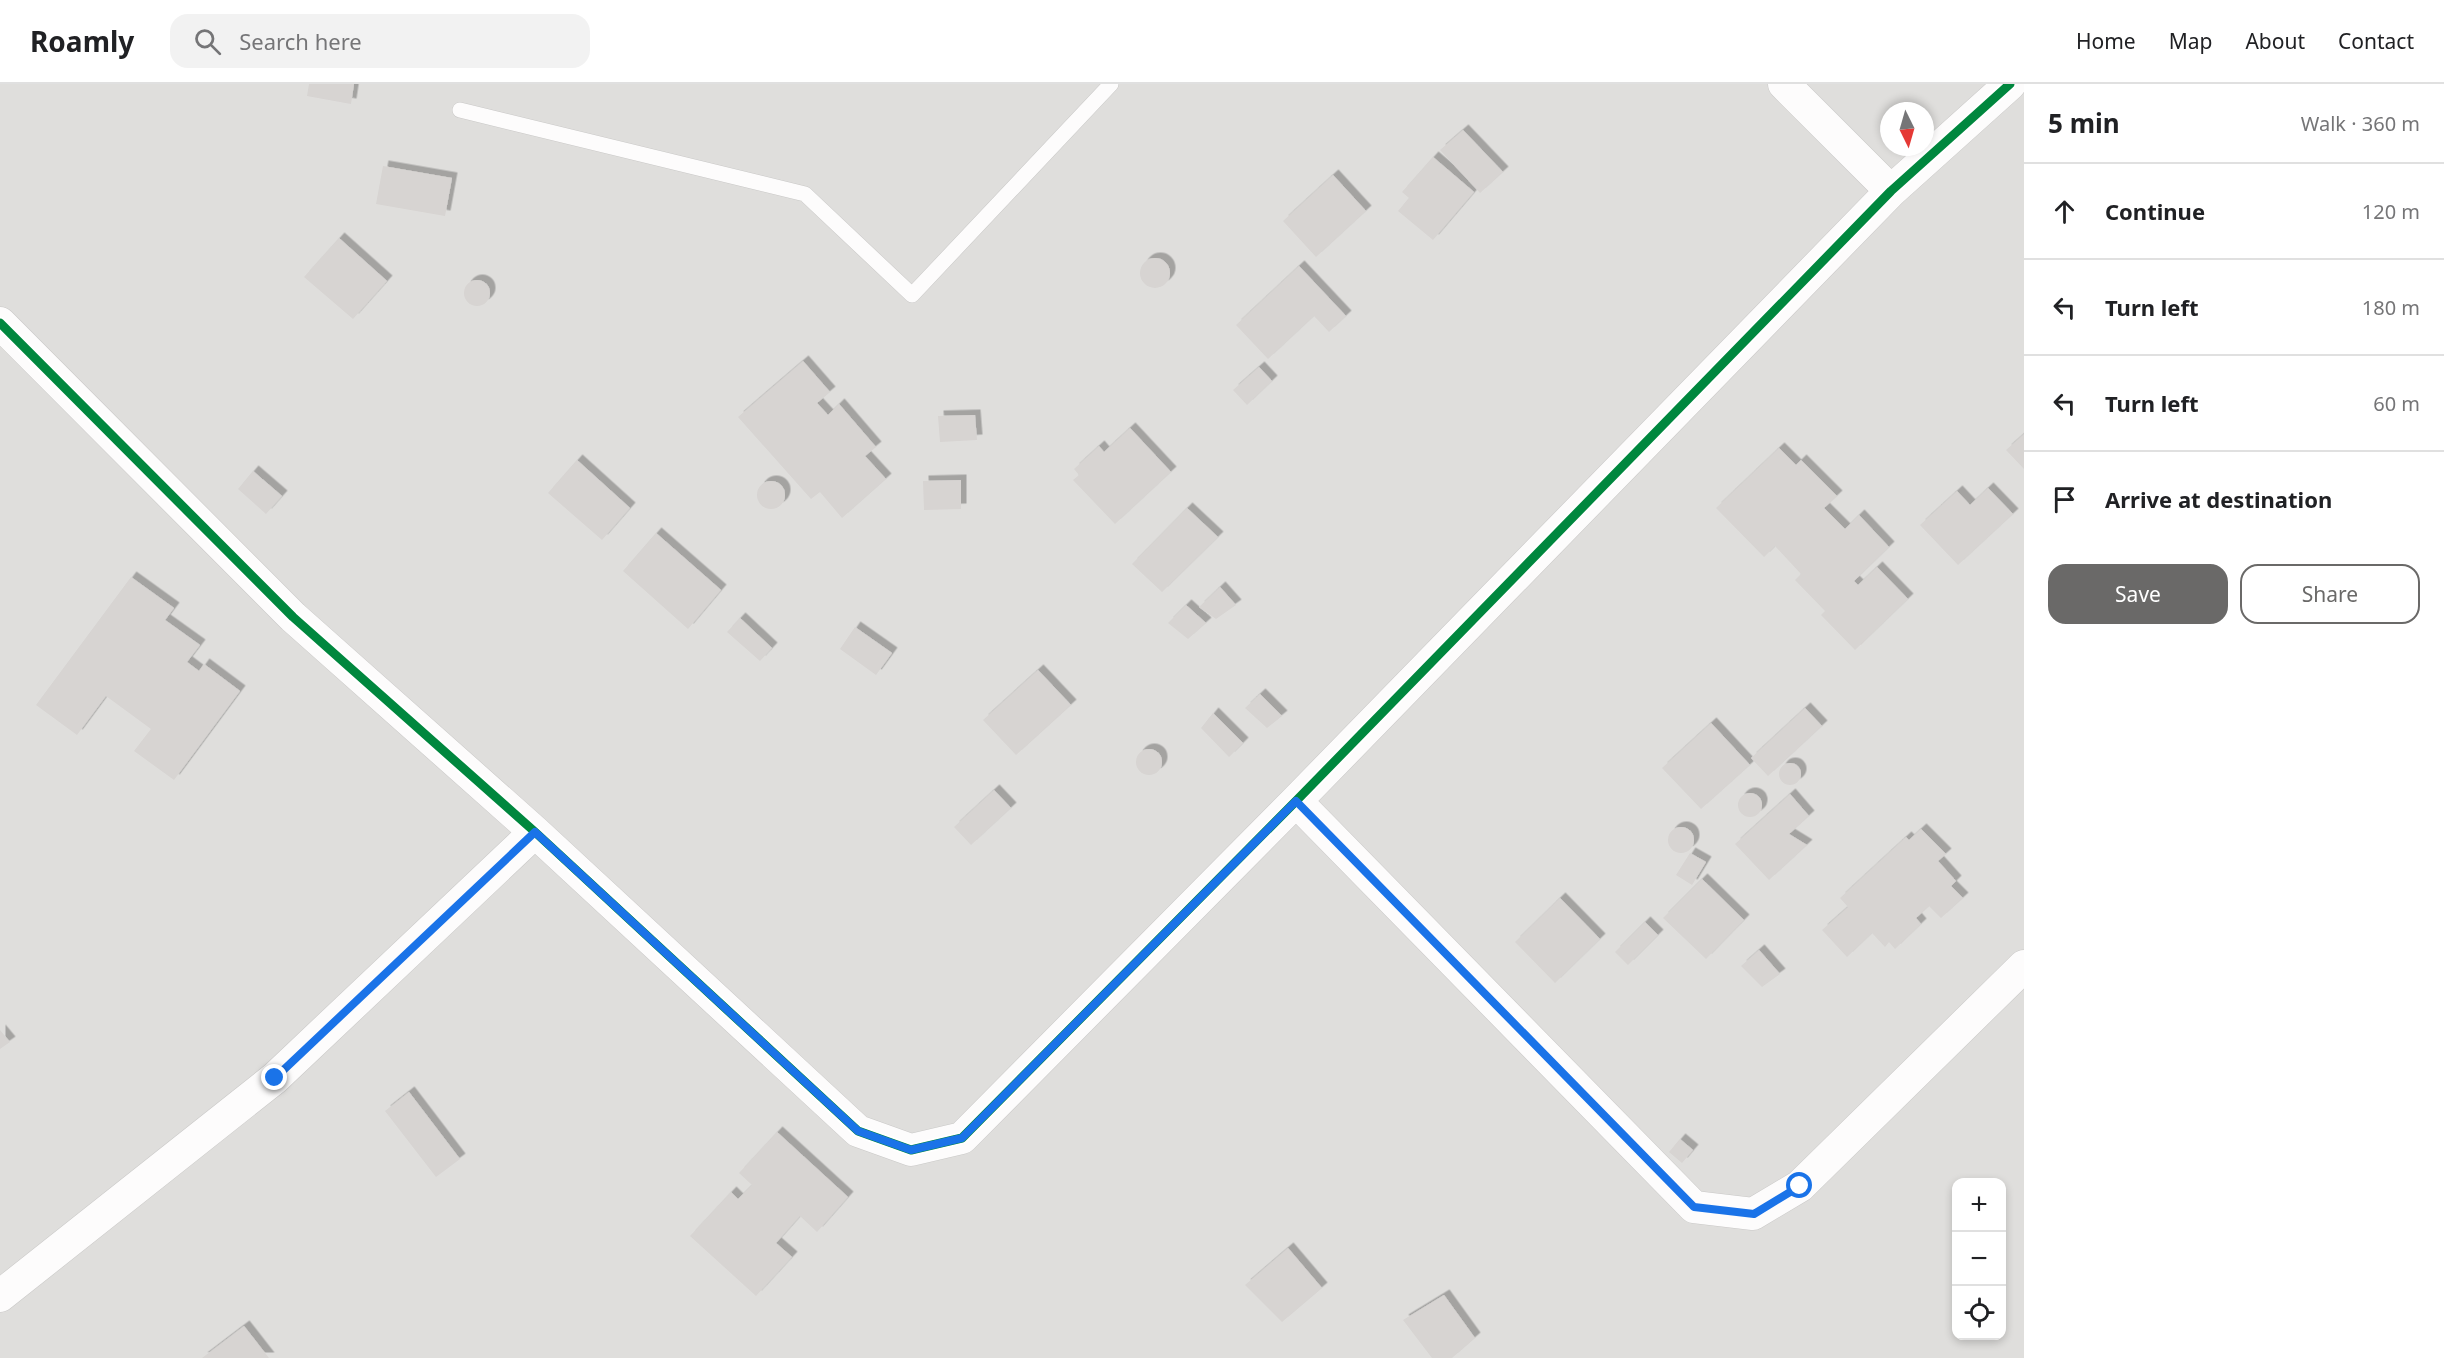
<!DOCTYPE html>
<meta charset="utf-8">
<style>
:root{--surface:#fff;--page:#f2f2f2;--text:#202124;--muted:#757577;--line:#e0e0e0;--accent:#6a6968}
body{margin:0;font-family:"Noto Sans",sans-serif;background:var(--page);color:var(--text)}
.controls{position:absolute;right:18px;bottom:18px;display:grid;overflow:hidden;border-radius:12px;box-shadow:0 3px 9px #0003}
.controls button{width:54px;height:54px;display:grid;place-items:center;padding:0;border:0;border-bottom:2px solid var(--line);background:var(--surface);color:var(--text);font:30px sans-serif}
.compass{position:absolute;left:1880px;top:18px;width:54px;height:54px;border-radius:50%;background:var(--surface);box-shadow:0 3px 9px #0003;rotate:175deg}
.stop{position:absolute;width:18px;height:18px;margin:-14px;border:4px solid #1a73e8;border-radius:50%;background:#fff}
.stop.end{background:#1a73e8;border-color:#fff;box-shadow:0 2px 6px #0008}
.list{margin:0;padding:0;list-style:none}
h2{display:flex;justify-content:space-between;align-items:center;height:78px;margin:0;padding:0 24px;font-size:26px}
h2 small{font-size:20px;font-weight:400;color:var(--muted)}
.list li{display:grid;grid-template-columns:39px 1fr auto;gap:18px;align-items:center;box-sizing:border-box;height:96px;padding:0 24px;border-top:2px solid var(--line)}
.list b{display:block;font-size:22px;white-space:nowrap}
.list em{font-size:20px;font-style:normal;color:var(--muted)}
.actions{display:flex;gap:12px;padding:18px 24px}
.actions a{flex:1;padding:14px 0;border:2px solid var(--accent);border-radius:18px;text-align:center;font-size:21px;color:var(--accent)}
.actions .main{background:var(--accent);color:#fff}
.icon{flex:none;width:33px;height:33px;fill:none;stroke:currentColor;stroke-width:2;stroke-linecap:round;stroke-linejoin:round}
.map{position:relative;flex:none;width:2024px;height:1274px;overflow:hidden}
header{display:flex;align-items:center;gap:36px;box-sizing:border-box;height:84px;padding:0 30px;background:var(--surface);border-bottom:2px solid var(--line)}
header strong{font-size:28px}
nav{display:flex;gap:33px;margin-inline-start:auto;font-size:21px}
.search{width:420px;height:54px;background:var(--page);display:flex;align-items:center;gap:15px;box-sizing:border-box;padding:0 21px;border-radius:18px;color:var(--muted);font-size:22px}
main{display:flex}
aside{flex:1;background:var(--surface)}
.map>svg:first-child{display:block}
.residential{fill:#dfdedc;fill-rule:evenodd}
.building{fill:#d7d4d2;filter:url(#shadow)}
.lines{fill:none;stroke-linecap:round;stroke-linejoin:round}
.service-casing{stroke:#c9c8c7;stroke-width:16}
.minor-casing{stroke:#c9c8c7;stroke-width:33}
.service{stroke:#fdfcfc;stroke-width:15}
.minor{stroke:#fdfcfc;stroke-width:32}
.cycleway-casing{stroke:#fff;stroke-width:13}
.cycleway{stroke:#00873e;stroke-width:9}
.route{stroke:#1a73e8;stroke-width:8}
</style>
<header>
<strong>Roamly</strong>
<div class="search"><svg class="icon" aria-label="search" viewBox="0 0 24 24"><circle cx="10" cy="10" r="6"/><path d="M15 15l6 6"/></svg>Search here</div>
<nav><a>Home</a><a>Map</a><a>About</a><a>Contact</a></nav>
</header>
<main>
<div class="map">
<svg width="2024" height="1274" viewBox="0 0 2024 1274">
<defs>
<filter id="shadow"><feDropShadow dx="5.5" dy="-5.5" stdDeviation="0" flood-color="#0004"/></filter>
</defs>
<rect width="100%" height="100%" fill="#f0eeeb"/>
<!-- residential -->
<path class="residential" d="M0,0H2024V1274H0ZM1889,27H1925V63H1889ZM1956,1098H2002V1252H1956Z"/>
<!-- building -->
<path class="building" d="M309,0H354L351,20L307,12Z
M1463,46L1503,88L1480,109L1440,66Z
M1433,73L1474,108L1433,156L1398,127L1409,114L1402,108Z
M383,82L452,94L445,132L376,120Z
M1333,91L1366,127L1316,173L1283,137Z
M339,154L387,197L353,235L304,193Z
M1140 189a15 15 0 1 1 30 0a15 15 0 1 1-30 0Z
M1299,182L1346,232L1329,248L1314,232L1268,275L1236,241Z
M464 209a13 13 0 1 1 26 0a13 13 0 1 1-26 0Z
M803,277L830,308L817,319L828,331L839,320L876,363L865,372L886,395L842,434L820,408L811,415L738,333Z
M1259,283L1272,297L1247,321L1233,306Z
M975,331L977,356L940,358L938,332Z
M1130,344L1171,388L1115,440L1073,396L1079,391L1074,385L1099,362L1104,368Z
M2024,350V385L2006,366Z
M1779,364L1796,381L1801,376L1837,412L1824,424L1845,445L1859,431L1889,463L1854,497L1858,501L1877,483L1908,515L1855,566L1821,531L1825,527L1795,496L1801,490L1775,462L1764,473L1716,424Z
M577,376L630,424L602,456L548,409Z
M253,387L282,412L266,430L238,405Z
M961,396V425L924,426L923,397Z
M757 411a14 14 0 1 1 28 0a14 14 0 1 1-28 0Z
M1988,404L2013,430L1958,481L1920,441L1957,407L1970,421Z
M1187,424L1218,453L1162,508L1132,480Z
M656,449L721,506L688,545L623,487Z
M131,493L174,524L165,536L200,561L187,578L199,587L204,580L240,607L174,696L134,667L151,645L106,612L77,651L36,621Z
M1220,503L1236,521L1216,535L1199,523Z
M1186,521L1206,539L1188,555L1168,539Z
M740,534L772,564L760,577L727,548Z
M855,543L892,569L876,591L840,565Z
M1038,586L1071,621L1016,671L983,636Z
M1260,610L1282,632L1267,644L1245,624Z
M1805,624L1822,642L1768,692L1751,674Z
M1213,629L1243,659L1229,673L1201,644Z
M1711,639L1750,681L1701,725L1662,684Z
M1136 678a13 13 0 1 1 26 0a13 13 0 1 1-26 0Z
M1779 690a11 11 0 1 1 22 0a11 11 0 1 1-22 0Z
M994,706L1011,724L971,761L954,743Z
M1738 721a12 12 0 1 1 24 0a12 12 0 1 1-24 0Z
M1790,710L1809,732L1789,750L1807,761L1769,796L1735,760Z
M1668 756a13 13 0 1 1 26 0a13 13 0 1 1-26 0Z
M1921,745L1946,770L1938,777L1956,797L1951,802L1963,814L1941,834L1929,822L1916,834L1921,840L1895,865L1889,858L1885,863L1872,849L1847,873L1822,846L1848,823L1840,814L1906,753L1909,756Z
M1690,769L1706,778L1692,801L1676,791Z
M1702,795L1744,836L1706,875L1663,834Z
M1560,814L1600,855L1555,899L1515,858Z
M1645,838L1658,851L1628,881L1615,868Z
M1759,866L1780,890L1762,903L1741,882Z
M0,946L10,958L0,965Z
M409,1008L460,1075L436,1093L385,1027Z
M777,1048L848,1113L817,1148L800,1132L776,1159L792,1173L756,1212L690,1152L731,1108L738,1115L752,1101L739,1089Z
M1680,1055L1693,1066L1682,1079L1669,1068Z
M1288,1164L1322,1204L1282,1238L1245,1201Z
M1444,1211L1475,1254L1452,1274H1432L1403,1236Z
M244,1242L269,1274H202Z"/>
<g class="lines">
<defs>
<path id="service" d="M460,26L805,110L912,211L1111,0"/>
<path id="minor" d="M1784,0L1891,107
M0,239L293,533L535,748L858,1047L911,1066L962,1054L1296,717L1891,107L2010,0
M1296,717L1694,1123L1753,1130L1800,1102L2024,882
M0,1212L275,994L535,748"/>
</defs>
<!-- service casing -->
<use href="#service" class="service-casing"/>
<!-- minor casing -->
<use href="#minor" class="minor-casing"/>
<!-- service -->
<use href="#service" class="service"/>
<!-- minor -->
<use href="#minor" class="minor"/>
<defs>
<path id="cycleway" d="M0,239L293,533L535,748L858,1047L911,1066L962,1054L1296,717L1891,107L2010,0"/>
</defs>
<!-- cycleway casing -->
<use href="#cycleway" class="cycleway-casing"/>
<!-- cycleway -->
<use href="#cycleway" class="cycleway"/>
</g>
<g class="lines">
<!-- route -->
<path class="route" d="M275,994L535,748L858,1047L911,1066L962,1054L1296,717L1694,1123L1754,1130L1800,1102"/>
</g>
</svg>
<div class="controls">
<button>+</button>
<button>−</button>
<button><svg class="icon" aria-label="locate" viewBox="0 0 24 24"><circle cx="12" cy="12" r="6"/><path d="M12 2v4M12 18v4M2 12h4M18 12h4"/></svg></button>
</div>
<svg class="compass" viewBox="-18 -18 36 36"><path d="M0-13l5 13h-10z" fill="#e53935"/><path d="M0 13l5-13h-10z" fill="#757577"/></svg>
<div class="stop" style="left:1800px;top:1102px"></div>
<div class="stop end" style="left:275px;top:994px"></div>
</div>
<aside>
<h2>5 min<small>Walk · 360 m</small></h2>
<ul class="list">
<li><svg class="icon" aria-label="ahead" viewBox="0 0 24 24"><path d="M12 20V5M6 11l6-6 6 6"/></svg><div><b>Continue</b></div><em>120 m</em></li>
<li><svg class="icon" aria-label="left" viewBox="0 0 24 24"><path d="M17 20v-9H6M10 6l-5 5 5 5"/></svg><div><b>Turn left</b></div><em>180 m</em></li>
<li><svg class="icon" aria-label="left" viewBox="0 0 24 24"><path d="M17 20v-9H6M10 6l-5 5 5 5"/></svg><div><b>Turn left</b></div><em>60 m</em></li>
<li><svg class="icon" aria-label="arrive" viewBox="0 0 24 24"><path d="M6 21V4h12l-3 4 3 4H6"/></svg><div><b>Arrive at destination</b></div></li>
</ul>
<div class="actions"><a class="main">Save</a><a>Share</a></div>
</aside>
</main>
